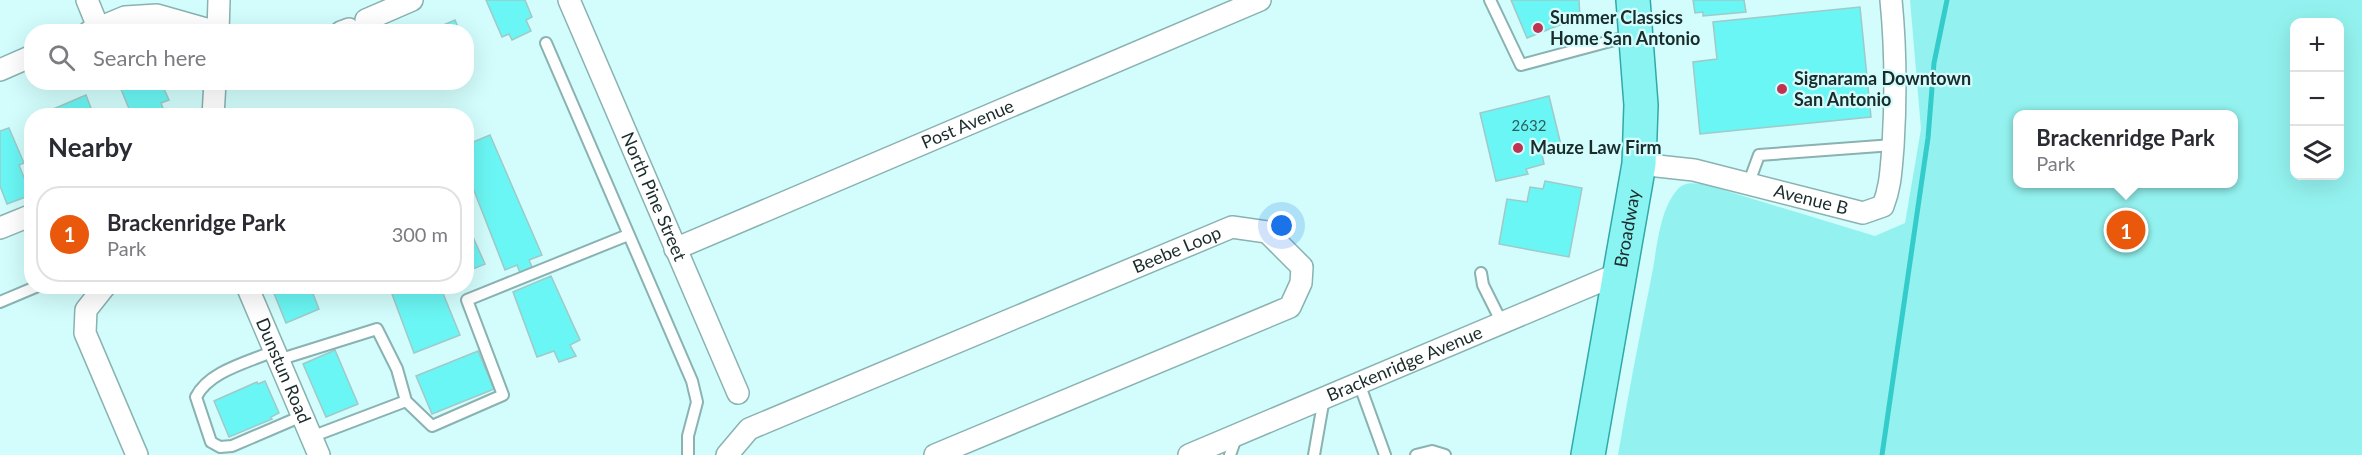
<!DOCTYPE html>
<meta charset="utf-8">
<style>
:root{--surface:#fff;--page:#f7f7f7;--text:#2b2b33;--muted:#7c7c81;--line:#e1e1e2;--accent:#ea580c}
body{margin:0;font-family:Lato,sans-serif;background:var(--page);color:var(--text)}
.controls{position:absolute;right:18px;top:18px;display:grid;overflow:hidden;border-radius:12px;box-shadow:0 6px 24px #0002}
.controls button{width:54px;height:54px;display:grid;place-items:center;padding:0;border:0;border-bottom:2px solid var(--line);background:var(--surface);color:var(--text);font:30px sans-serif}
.you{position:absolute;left:1282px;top:226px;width:21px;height:21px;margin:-15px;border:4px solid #fff;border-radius:50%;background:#1a73e8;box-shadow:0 0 0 9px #1a73e833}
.badge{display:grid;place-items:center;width:39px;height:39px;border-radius:50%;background:var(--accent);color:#fff;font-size:20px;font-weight:700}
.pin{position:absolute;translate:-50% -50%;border:3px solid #fff;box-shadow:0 2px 6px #0006}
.popup{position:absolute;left:2013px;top:110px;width:225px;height:78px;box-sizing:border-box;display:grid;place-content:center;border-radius:12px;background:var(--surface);filter:drop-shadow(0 2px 4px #0005);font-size:20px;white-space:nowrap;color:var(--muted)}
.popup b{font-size:22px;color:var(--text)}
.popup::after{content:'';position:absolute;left:50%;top:100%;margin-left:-12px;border:12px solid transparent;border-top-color:var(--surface)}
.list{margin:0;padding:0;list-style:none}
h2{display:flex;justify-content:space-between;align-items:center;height:78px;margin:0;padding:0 24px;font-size:26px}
h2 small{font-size:20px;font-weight:400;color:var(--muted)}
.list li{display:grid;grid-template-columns:39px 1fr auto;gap:18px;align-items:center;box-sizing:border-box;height:96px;margin:0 12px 12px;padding:0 12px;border:2px solid var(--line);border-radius:24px}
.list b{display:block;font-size:22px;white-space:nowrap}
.list p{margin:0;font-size:20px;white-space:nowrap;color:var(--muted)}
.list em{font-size:20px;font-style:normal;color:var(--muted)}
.icon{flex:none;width:33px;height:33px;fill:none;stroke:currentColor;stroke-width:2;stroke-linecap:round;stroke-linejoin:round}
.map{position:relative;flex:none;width:2362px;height:455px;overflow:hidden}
.search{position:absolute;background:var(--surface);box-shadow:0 6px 24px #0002;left:24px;top:24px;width:450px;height:66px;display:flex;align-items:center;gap:15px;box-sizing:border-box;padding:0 21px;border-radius:24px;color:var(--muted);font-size:22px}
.panel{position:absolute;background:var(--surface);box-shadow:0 6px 24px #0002;left:24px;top:108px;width:450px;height:186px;border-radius:24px}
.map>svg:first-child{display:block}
.green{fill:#93f2ef;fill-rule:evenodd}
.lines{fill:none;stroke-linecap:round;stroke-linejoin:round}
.stream{stroke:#34ccca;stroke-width:5}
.building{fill:#6af6f4;stroke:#a0c9c8;stroke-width:1.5}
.lane-casing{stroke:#89b2b1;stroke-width:14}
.street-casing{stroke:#89b2b1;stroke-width:24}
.primary-casing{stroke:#30a9a8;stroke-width:36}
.lane{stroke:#fff;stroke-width:10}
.street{stroke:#fff;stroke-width:21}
.primary{stroke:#8af4f3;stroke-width:33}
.poi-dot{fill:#c13150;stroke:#d2fdfc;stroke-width:2}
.labels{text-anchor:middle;stroke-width:4.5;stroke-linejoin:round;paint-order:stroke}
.number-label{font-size:15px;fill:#2f5e5d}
.poi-label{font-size:18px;font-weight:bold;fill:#1b2b2b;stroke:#d2fdfc;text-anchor:start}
.street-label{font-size:18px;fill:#1b2b2b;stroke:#d2fdfc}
</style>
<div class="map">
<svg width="2362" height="455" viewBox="0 0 2362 455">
<rect width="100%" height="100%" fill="#d2fdfc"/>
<!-- green -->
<path class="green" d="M1910,0H2362V455H1618C1628,394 1640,334 1652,274C1657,249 1659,211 1677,190C1684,181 1696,183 1707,185L1875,236L1905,223L1921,129ZM2340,22V176H2294V22ZM2018,115H2234V184H2018Z"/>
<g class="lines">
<!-- stream -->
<path class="stream" d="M1882,455L1928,138L1934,63L1947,0"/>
</g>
<!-- building -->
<path class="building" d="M486,0H525L532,17L526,20L531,31L512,40L509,34L502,37Z
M1511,0H1579L1580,17L1527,38Z
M1693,0H1744L1746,12L1703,16V12L1695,13Z
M1860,7L1871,117L1700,134L1693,62L1717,59L1713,22Z
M455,20L460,32H427Z
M118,82H161L169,100L161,103L166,116H132Z
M86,95L94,116H45L44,113Z
M1549,96L1561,145L1541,150L1544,164L1526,169L1528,174L1496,181L1480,113Z
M9,128L24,163L19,165L31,195L7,204L0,186V131Z
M490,135L542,255L529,260L532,267L520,273L517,265L505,270L471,183L466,185V145Z
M1545,181L1582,188L1569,257L1499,244L1507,199L1527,202L1530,187L1543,189Z
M473,237L485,264L468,271L466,240Z
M551,276L580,340L570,345L576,356L559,362L554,351L537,357L513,292Z
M271,286H310L319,309L286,323Z
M389,286H440L460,335L414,353Z
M335,350L358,404L326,417L303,364Z
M478,351L494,389L432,414L416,376Z
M265,381L279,413L271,417L272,419L229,437L214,401L257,382L258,384Z"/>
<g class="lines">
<defs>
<path id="lane" d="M1490,0L1521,65L1633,35
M546,43L692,381L697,402L688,436V455
M1748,185L1759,155L1893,145
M1481,273L1483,285L1502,323
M0,302L38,286
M274,351C249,362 209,371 196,397L211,442L220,447L232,446L302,416
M278,360L377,329L397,369L406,401L311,437
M1359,383L1385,455
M406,401L432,426L503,395L467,300L628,235
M1230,455L1237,435
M1314,455L1324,398
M1416,455L1432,451L1445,455"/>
<g id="street">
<path d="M87,0L98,27"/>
<path id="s1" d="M569,0L738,393"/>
<path d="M366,20L412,0"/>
<path d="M89,32L125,17L157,15L217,32"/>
<path d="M218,32L219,0"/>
<path d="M341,32L349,29"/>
<path d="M0,70L32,56"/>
<path d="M213,116L215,82"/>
<path id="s2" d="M1639,164L1694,170L1863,213L1883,206C1891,186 1891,168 1893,147C1896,97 1896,50 1891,0"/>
<path d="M0,228L32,215"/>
<path id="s3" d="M675,249L1260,0"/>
<path d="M105,286L86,310L85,333L137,455"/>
<path id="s4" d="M247,286L319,455"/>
<path id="s5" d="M727,455L749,429L1232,227L1267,232L1302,267L1301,283L1290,307L935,455"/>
<path id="s6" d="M1189,455L1620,273"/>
</g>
<g id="primary">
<path id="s7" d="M1588,455L1639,164L1641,105L1633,0"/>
</g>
</defs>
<!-- lane casing -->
<use href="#lane" class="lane-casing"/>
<!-- street casing -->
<use href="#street" class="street-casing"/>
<!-- primary casing -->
<use href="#primary" class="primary-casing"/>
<!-- lane -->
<use href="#lane" class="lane"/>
<!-- street -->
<use href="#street" class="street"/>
<!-- primary -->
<use href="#primary" class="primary"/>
</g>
<!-- markers -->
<g class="poi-dot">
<circle cx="1538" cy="28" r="6"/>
<circle cx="1782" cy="89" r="6"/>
<circle cx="1518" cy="148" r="6"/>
</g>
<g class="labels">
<!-- number labels -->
<g class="number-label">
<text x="1529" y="131">2632</text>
</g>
<!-- poi labels -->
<g class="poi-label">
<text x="1550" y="24">Summer Classics<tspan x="1550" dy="21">Home San Antonio</tspan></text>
<text x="1794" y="85">Signarama Downtown<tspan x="1794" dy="21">San Antonio</tspan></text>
<text x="1530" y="154">Mauze Law Firm</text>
</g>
<!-- street labels -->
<g class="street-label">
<text dy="6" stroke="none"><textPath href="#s3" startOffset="318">Post Avenue</textPath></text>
<text dy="6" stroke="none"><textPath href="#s1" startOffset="214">North Pine Street</textPath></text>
<text dy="6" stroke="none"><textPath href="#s2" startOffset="176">Avenue B</textPath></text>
<text dy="6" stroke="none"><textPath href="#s7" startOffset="230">Broadway</textPath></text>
<text dy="6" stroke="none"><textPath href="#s5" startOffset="498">Beebe Loop</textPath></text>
<text dy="6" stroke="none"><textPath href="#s6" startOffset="234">Brackenridge Avenue</textPath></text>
<text dy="6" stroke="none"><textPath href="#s4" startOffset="92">Dunstun Road</textPath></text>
</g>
</g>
</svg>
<div class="controls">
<button>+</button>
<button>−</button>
<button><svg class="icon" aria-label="layers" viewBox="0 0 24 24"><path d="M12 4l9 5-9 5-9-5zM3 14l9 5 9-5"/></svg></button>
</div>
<div class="you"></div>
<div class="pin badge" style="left:2126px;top:230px">1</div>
<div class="popup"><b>Brackenridge Park</b>Park</div>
<div class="search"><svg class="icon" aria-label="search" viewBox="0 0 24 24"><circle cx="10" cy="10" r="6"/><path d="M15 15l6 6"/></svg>Search here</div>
<section class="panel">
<h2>Nearby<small></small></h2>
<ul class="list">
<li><span class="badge">1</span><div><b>Brackenridge Park</b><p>Park</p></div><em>300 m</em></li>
</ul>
</section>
</div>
